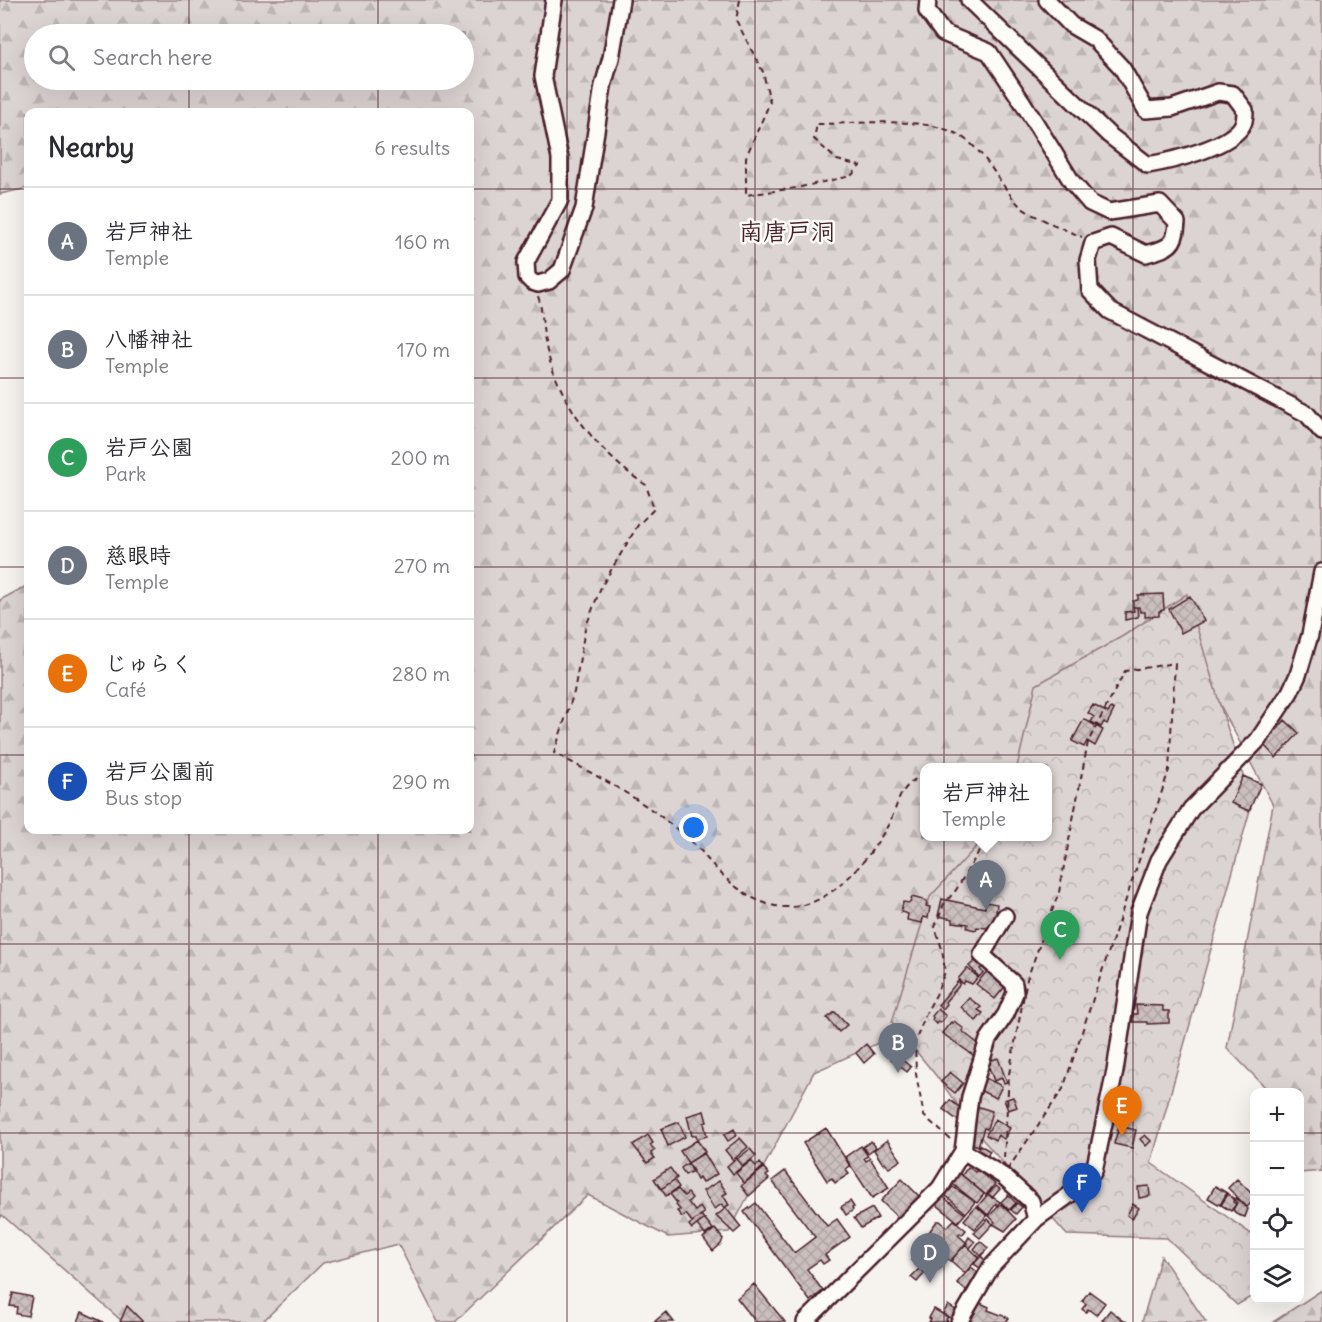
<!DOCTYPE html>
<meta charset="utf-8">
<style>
:root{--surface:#fff;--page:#f7f7f7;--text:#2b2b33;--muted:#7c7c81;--line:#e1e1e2;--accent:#4a1f2b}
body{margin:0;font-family:Delius,"Klee One",sans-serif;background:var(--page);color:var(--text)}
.controls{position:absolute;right:18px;bottom:18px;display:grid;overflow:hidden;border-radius:12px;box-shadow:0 6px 24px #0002}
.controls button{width:54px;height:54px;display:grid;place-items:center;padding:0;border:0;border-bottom:2px solid var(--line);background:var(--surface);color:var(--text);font:30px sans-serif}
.you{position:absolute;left:694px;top:828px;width:21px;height:21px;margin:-15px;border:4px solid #fff;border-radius:50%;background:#1a73e8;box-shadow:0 0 0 9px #1a73e833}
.badge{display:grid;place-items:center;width:39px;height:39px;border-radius:50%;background:var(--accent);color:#fff;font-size:20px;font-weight:700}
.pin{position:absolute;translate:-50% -50px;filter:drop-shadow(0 2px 3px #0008)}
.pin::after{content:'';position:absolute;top:32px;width:21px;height:18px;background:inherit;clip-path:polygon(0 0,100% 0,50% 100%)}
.popup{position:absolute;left:920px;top:763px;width:132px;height:78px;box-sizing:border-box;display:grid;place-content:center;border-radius:12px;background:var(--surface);filter:drop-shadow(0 2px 4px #0005);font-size:20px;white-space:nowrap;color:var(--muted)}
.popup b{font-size:22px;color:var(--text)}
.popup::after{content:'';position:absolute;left:50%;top:100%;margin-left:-12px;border:12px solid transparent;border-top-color:var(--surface)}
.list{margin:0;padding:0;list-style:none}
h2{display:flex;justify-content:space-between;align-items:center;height:78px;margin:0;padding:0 24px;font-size:26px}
h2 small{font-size:20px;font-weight:400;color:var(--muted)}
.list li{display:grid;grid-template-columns:39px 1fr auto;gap:18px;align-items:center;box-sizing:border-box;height:108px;padding:0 24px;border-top:2px solid var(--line)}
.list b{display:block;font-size:22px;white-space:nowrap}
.list p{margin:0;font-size:20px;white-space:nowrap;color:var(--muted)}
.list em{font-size:20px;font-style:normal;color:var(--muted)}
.icon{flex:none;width:33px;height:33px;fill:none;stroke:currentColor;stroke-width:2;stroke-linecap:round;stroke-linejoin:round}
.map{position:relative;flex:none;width:1322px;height:1322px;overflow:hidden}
.search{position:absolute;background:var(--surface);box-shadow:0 6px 24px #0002;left:24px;top:24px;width:450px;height:66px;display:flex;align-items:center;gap:15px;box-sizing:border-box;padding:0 21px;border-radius:33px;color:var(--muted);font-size:22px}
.panel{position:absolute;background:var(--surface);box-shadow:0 6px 24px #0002;left:24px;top:108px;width:450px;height:726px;border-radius:12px}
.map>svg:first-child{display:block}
.forest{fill:url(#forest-firs);stroke:#937a7e;stroke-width:1.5;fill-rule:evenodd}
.park{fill:url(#park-crowns);stroke:#937a7e;stroke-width:1.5}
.building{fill:url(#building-cross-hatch);stroke:#4a1f2b;stroke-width:1.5}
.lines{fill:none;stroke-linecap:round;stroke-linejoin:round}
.minor-casing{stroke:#4a1f2b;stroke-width:20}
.path{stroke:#4a1f2b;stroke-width:2;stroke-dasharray:6 4.5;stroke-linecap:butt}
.minor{stroke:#fdfcf7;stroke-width:15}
.grid{fill:none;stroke:#4a1f2b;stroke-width:1.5;stroke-opacity:0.55}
.labels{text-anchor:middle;stroke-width:5;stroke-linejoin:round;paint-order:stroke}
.quarter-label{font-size:24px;font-weight:bold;fill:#4a1f2b;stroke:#fdfcf7}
</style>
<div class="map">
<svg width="1322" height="1322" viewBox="0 0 1322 1322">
<defs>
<pattern id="forest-firs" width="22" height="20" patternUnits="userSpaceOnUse" patternTransform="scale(1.5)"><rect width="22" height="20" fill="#dcd4d2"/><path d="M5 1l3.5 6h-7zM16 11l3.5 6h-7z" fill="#beb6b4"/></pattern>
<pattern id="park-crowns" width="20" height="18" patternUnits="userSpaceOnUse" patternTransform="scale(1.5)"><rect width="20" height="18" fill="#dcd4d2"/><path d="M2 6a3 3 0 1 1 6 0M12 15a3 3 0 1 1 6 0" fill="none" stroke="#beb6b4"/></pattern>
<pattern id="building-cross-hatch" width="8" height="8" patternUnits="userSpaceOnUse" patternTransform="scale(1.5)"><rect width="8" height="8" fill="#cbbfbe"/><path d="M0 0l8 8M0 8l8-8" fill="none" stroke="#b0a4a3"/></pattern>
</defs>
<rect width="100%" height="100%" fill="#f6f3ef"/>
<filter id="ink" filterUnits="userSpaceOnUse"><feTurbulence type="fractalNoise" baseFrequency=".0167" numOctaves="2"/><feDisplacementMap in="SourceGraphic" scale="12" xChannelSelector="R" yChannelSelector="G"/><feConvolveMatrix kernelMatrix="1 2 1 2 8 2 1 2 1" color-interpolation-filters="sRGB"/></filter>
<g filter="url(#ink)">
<!-- forest -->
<path class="forest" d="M0,0H1322V1171L1300,1173V1092H1270L1227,1048L1273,805L1208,682L1138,802L971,1001L814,1072L729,1232L668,1237L588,1195L455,1322H438L398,1244L323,1263L262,1322H123L2,1215L0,1219V600L28,585V830H470V112H28V188L0,194ZM34,34H464V80H34ZM924,768H1048V836H924Z
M1161,1256L1206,1322H1142Z
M1322,1290V1322H1273Z"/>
<!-- park -->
<path class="park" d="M1187,594L1219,702L1252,803L1151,1163L1254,1236V1295L1237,1305L1167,1238L1067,1235L982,1139L938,1078L892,1022L930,897L985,837L1048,836V768L1017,767L1036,685L1123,636Z"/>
<!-- building -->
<path class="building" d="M1163,594L1164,610L1159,611V616L1145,617V612H1140L1139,607H1133V601L1138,600V595Z
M1190,596L1204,621L1181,633L1169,609Z
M1133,607H1137L1138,617L1125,620V612L1134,611Z
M1093,705L1108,713L1111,708L1114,710L1107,724L1104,722L1101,727L1091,722L1094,717L1088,713Z
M1084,719L1103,730L1095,746L1087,741L1084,747L1072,741Z
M1285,720L1299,733L1276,758L1263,744L1275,728L1277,730Z
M1243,776L1261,784L1249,811L1231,803Z
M912,897L927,901L926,906L930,907L928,918L923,917L922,923L907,920L908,914L901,912L903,902L910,903Z
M942,899L985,908L986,902L997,904L996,911L1000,912L997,929L977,927L976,930L967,928L968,924L953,922V919L938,916Z
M981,956L986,965L980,969L983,973L979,977L969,966Z
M967,968L978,977L972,984L965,981L963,984L958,979Z
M990,968L1007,984L995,999L976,984Z
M958,981L960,983L958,987L945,1002L947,1004L943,1009L938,1005Z
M969,998L981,1007L978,1010L983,1013L976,1021L961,1007Z
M1136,1005L1163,1006V1011H1169V1023L1147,1024V1022H1133V1014H1137Z
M938,1009L946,1016L940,1023L938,1021L936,1024L932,1020L933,1018L932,1016Z
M835,1012L847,1025L839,1032L827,1018Z
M954,1021L964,1029L962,1031L981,1046L973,1055L942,1033L951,1022L953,1023Z
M866,1044L874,1054L864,1063L856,1053Z
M895,1054L911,1067L907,1072L891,1059Z
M998,1058L1007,1082L1004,1083L1002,1078L994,1081L987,1062Z
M950,1072L963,1083L955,1093L941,1082Z
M983,1077L1002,1086L996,1098L979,1090Z
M1013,1097L1017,1107L1008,1110L1004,1100Z
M950,1100L964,1111L957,1120L943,1109Z
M976,1106L992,1111L987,1129L984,1128L978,1146L965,1141Z
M704,1111L707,1122L704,1123L707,1136L697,1139L696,1135L692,1136L687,1116Z
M995,1119L1010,1128L1004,1139L998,1135L995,1140L986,1135Z
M679,1122L685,1137L668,1146L661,1129Z
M1119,1126L1136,1130L1132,1148L1114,1144Z
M826,1128L850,1166L846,1169L849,1174L835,1183L832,1178L827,1181L803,1143Z
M734,1129L737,1135L728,1141L724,1135Z
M648,1135L653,1143L650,1145L655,1150L651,1153L655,1158L647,1163L633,1145Z
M1145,1135L1151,1141L1146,1146L1140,1139Z
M740,1138L748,1147L733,1160L725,1150Z
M697,1140L705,1152L688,1163L680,1151Z
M887,1140L901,1160L889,1168L885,1163L883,1164L874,1150Z
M871,1141L876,1147L868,1153L863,1147Z
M980,1145L990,1151L985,1160L975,1154Z
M861,1146L868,1156L864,1158L866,1161L870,1158L889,1188L872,1198L845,1157Z
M750,1149L756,1156L743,1166L737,1159Z
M704,1153L717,1174L702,1183L699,1178L697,1180L688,1163Z
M736,1158L743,1166L733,1174L727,1166Z
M751,1161L756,1166L760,1163L763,1167L744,1183L736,1173Z
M688,1163L693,1171L685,1175L681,1168Z
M968,1167L975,1172L977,1170L995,1184L986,1195L962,1175Z
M670,1168L677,1178L661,1189L654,1179Z
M764,1168L769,1174L766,1176L769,1179L749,1196L741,1186Z
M785,1171L827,1226L837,1219L850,1237L825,1255L829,1260L823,1264L820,1260L807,1269L823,1291L810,1301L744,1212L756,1203L794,1253L815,1237L772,1181Z
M958,1172L984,1194L977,1203L950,1182Z
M902,1179L919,1196L898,1218L881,1201Z
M1237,1179L1254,1196V1200L1247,1207L1228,1188Z
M674,1180L679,1187L666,1196L661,1189Z
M719,1181L727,1193L723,1195L729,1205L724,1208L722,1204L714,1209L703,1191Z
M996,1186L1000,1189L992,1198L988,1194Z
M1149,1186L1150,1196L1139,1198L1138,1187Z
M1215,1186L1227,1193L1220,1205L1208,1198Z
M953,1187L975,1202L966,1213L945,1195Z
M678,1189L684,1196L688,1193L692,1198L688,1202L695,1211L700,1207L704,1213L692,1222L686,1214L682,1217L677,1211L680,1210L676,1205L677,1203L670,1194Z
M988,1194L1000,1202L997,1206L996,1204L988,1215L978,1206Z
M1228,1194L1234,1199L1233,1202L1236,1204L1231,1211L1221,1205Z
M1008,1195L1016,1203L1009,1210L1001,1202Z
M942,1196L965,1214L958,1222L936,1204Z
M1236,1198L1248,1209L1245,1217L1238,1215L1233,1210L1237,1203L1234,1200Z
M850,1201L854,1207L852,1208L853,1210L846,1215L841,1207Z
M1017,1203L1022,1207L1016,1214L1011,1210Z
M1001,1204L1016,1219L1005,1231L993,1224L995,1222L989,1216Z
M1133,1204L1139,1208L1132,1219L1127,1215Z
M976,1206L987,1216L975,1229L964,1220Z
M726,1208L741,1227L734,1233L716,1216Z
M872,1208L878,1218L861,1228L854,1218Z
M701,1215L704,1219L692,1229L689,1225Z
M705,1219L713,1229L705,1235L697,1225Z
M988,1219L993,1224L980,1238L974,1233Z
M954,1220L966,1230L962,1235L960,1233L958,1235L967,1243L950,1261L924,1239L937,1221H940L947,1227Z
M715,1229L723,1239L721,1244L713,1251L703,1238Z
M969,1237L975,1242L970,1248L965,1244Z
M980,1241L988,1248L981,1256L974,1249Z
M965,1244L979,1257L965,1273L951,1261Z
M916,1255L922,1261L917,1266L911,1260Z
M981,1256L986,1261L980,1268L974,1264Z
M971,1267L979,1273L966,1291L957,1283Z
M920,1268L925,1273L917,1282L911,1277Z
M754,1284L785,1322H756L737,1298Z
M1089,1291L1105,1303L1096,1315L1088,1309L1086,1312L1082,1309L1086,1304L1082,1301Z
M13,1293L32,1297L28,1316L16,1314L17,1307L10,1306Z
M978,1302L989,1307L988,1310L1009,1318L1006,1322H969Z
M948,1305L957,1311L952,1319L943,1314Z
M127,1306L143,1322H120Z
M934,1309L948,1317L946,1320L950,1322H929L931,1319L929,1318Z
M1110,1310L1124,1321L1128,1322H1105L1102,1320Z
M82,1312L103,1322H78Z
M666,1312L674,1322H654Z"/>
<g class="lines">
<defs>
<path id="minor" d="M554,0L543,76L560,158V200L526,262L527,277L532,282L538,284L549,281L562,270L584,208L603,86L611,58L621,0
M928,0L927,11L943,33L989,52L1023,103L1072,182L1090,203L1109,212L1160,204L1177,222C1176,247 1167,248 1146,254L1111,237L1093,243L1088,260L1090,290L1110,311L1307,414L1322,432
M969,0L1109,135L1148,165C1171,161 1232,147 1243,124C1245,120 1245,114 1245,110L1233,94L1218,92L1172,108L1146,110L1122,68L1095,39L1071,25L1047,0
M963,1151L1003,1176L1031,1201L1036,1219
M805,1322L940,1188L963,1151L970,1097L988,1040L1006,1014L1015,993L1014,984L982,955L1005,916
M959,1322L991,1267L1036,1219L1079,1188L1094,1171L1115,1071L1139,912L1159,860L1191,809L1258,740L1290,692L1298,675L1310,635L1322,572"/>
</defs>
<!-- minor casing -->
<use href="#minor" class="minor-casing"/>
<!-- path -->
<path class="path" d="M740,0L736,20L763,72L770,102L746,157V195L796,188L851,176L860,166L837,160L814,139L817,124C857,124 929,115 962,137C988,154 999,185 1021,207C1029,215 1069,231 1082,237
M538,296C543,311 542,326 545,342C556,399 598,454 646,485L654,509L638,525L601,587L585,629L574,692L554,753C590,772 626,791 659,815C673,826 688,838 701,851C704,854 706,858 709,861C743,899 784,925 831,892C854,876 873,851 887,827C899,807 895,793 917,778L924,782
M1175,663L1169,770L1063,1089L1003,1176L1009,1074L1027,979L1059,892L1088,742L1125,671Z
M950,1139L924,1116L916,1074L915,1042L927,1011L936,995L945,972L942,949L935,927L944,904L956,890L981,848V836"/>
<!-- minor -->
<use href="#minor" class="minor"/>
</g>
</g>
<!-- grid -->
<path class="grid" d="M189,0V34M378,0V34M567,0V1322M755,0V1322M944,0V1322M1133,0V1322M189,80V112M378,80V112M0,189H28M470,189H1322M0,378H28M470,378H1322M0,567H28M470,567H1322M0,755H28M470,755H1322M189,830V1322M378,830V1322M0,944H1322M0,1133H1254M1300,1133H1322"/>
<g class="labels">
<!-- quarter labels -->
<g class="quarter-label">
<text x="787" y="240">南唐戸洞</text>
</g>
</g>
</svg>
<div class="controls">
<button>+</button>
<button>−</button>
<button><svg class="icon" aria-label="locate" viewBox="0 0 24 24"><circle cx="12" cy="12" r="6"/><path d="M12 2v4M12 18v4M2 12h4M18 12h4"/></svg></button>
<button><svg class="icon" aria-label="layers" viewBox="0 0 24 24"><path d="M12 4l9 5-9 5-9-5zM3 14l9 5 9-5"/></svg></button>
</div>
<div class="you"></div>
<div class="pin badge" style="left:986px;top:910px;background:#6b7280">A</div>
<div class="popup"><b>岩戸神社</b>Temple</div>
<div class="pin badge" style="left:898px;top:1073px;background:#6b7280">B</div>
<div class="pin badge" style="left:1060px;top:960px;background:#2e9e5b">C</div>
<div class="pin badge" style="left:930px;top:1283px;background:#6b7280">D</div>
<div class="pin badge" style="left:1122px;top:1136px;background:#e8710a">E</div>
<div class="pin badge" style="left:1082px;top:1213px;background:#1a4fb4">F</div>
<div class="search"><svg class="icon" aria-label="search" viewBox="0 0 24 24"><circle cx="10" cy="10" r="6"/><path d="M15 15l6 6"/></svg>Search here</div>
<section class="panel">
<h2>Nearby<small>6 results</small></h2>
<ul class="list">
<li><span class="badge" style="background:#6b7280">A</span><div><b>岩戸神社</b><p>Temple</p></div><em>160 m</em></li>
<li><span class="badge" style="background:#6b7280">B</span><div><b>八幡神社</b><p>Temple</p></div><em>170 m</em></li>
<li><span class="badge" style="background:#2e9e5b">C</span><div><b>岩戸公園</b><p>Park</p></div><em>200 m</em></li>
<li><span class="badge" style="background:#6b7280">D</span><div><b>慈眼時</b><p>Temple</p></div><em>270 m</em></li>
<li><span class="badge" style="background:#e8710a">E</span><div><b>じゅらく</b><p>Café</p></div><em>280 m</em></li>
<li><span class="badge" style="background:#1a4fb4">F</span><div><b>岩戸公園前</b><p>Bus stop</p></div><em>290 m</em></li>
</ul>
</section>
</div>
